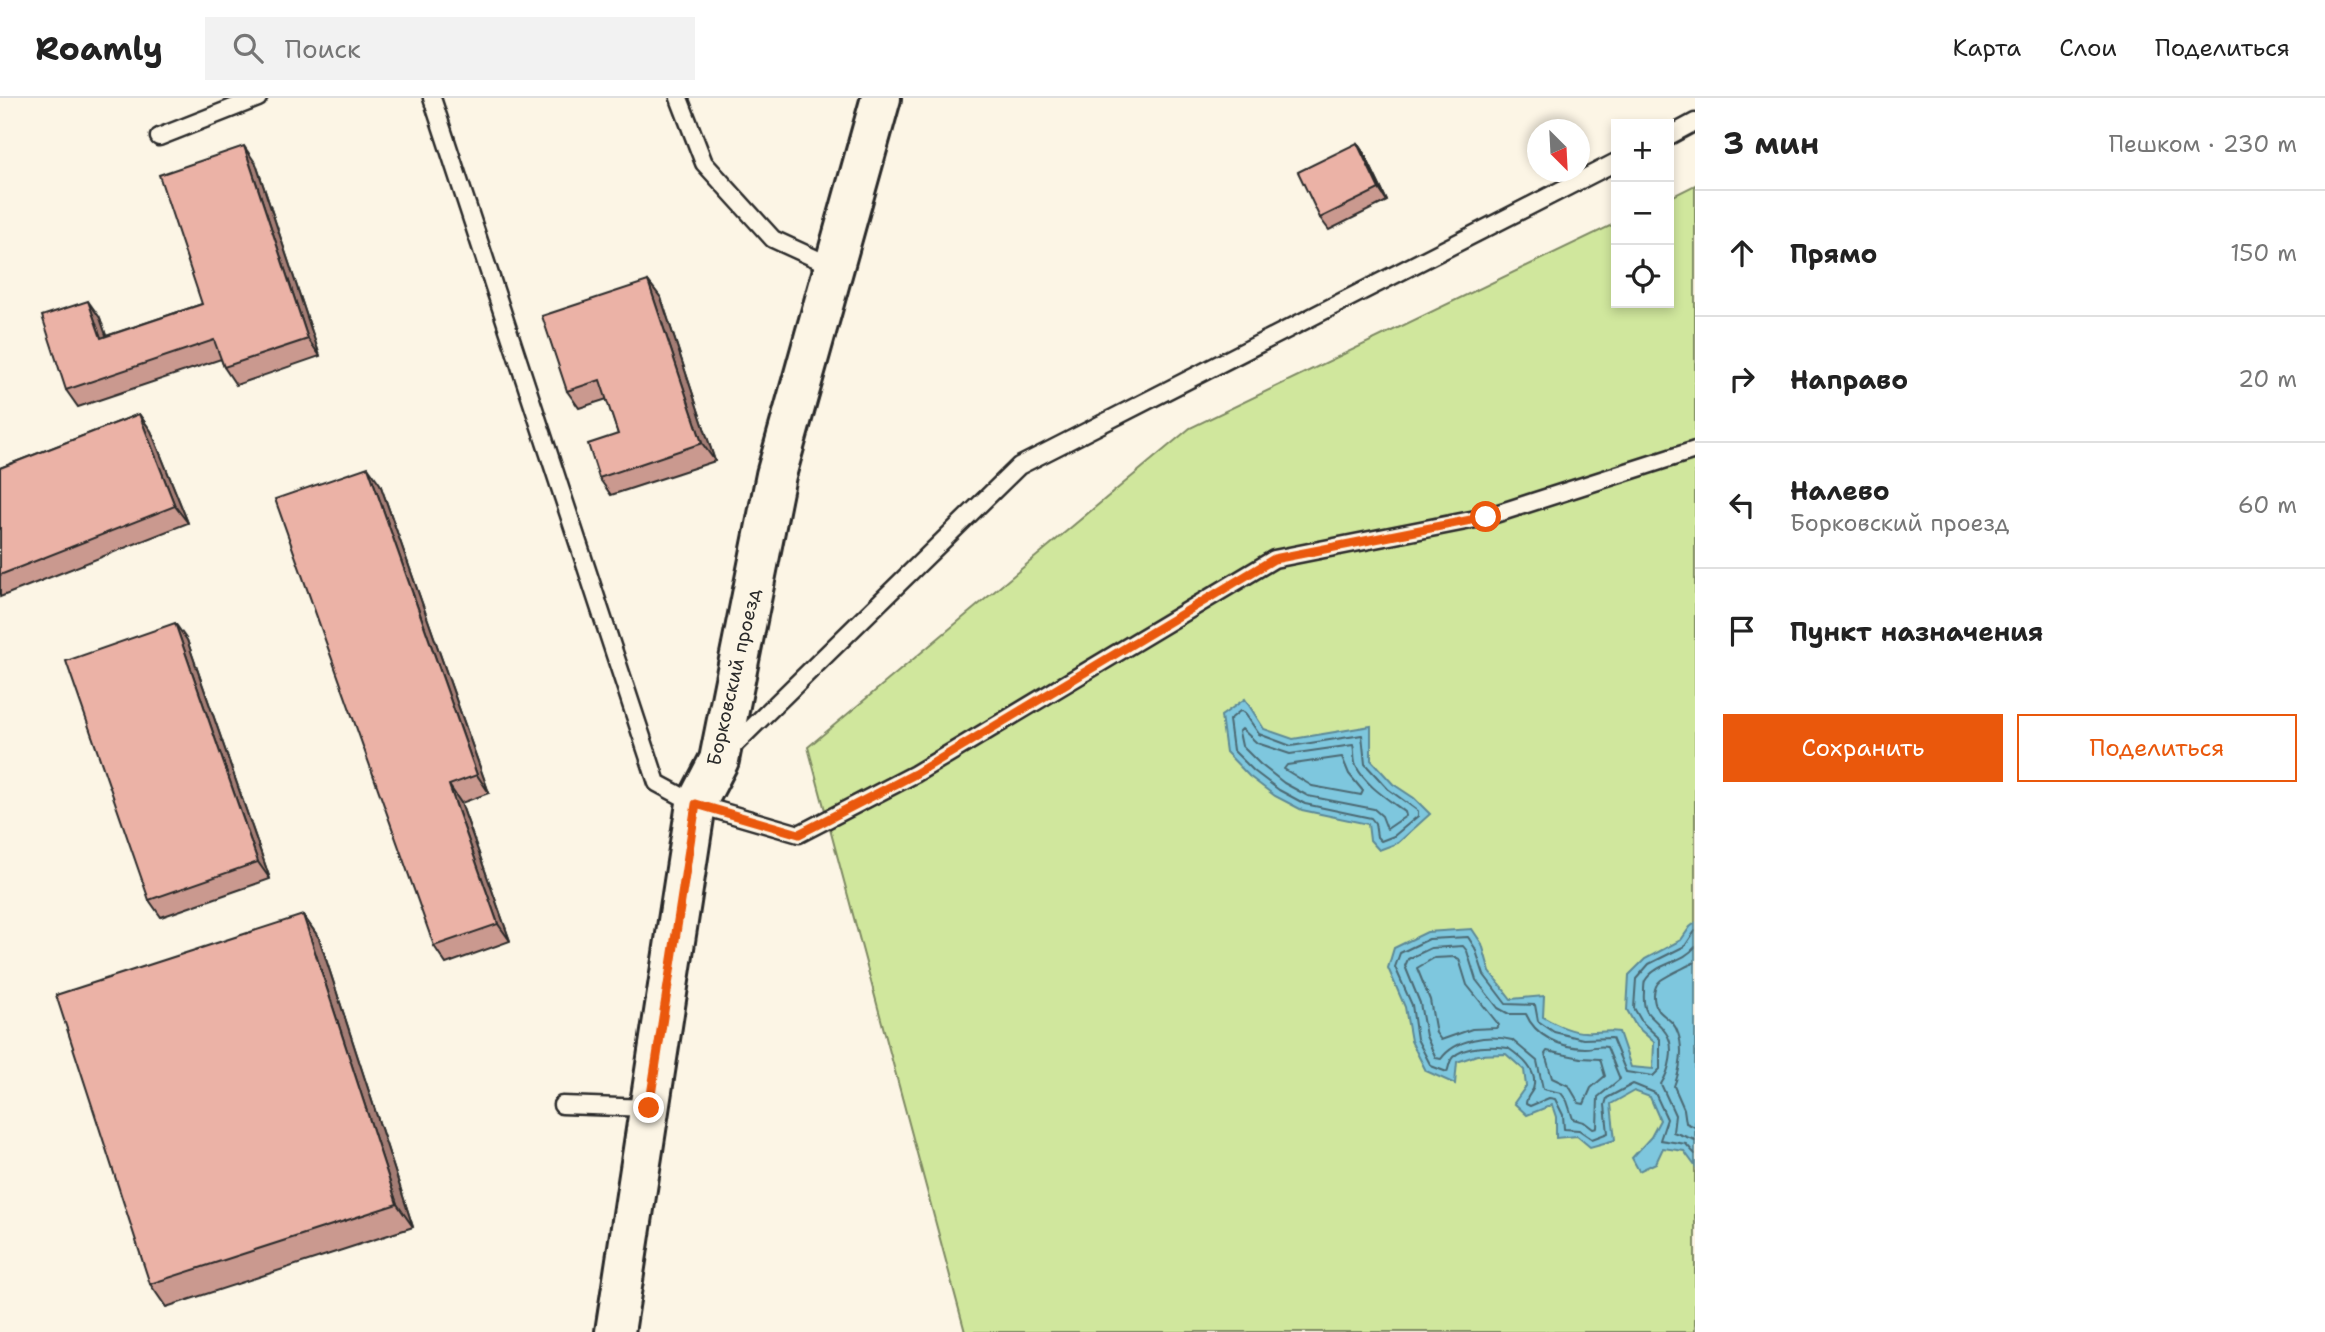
<!DOCTYPE html>
<html lang="ru">
<meta charset="utf-8">
<style>
:root{--surface:#fff;--page:#f2f2f2;--text:#222;--muted:#767676;--line:#e0e0e0;--accent:#ea580c}
body{margin:0;font-family:"Shantell Sans",sans-serif;background:var(--page);color:var(--text)}
.controls{position:absolute;right:21px;top:21px;display:grid;overflow:hidden;border-radius:0px;box-shadow:0 4px 10px #0003}
.controls button{width:63px;height:63px;display:grid;place-items:center;padding:0;border:0;border-bottom:2px solid var(--line);background:var(--surface);color:var(--text);font:35px sans-serif}
.compass{position:absolute;left:1527px;top:21px;width:63px;height:63px;border-radius:50%;background:var(--surface);box-shadow:0 4px 10px #0003;rotate:156deg}
.stop{position:absolute;width:21px;height:21px;margin:-16px;border:5px solid #ea580c;border-radius:50%;background:#fff}
.stop.end{background:#ea580c;border-color:#fff;box-shadow:0 2px 7px #0008}
.list{margin:0;padding:0;list-style:none}
h2{display:flex;justify-content:space-between;align-items:center;height:91px;margin:0;padding:0 28px;font-size:30px}
h2 small{font-size:23px;font-weight:400;color:var(--muted)}
.list li{display:grid;grid-template-columns:46px 1fr auto;gap:21px;align-items:center;box-sizing:border-box;height:126px;padding:0 28px;border-top:2px solid var(--line)}
.list b{display:block;font-size:26px;white-space:nowrap}
.list p{margin:0;font-size:23px;white-space:nowrap;color:var(--muted)}
.list em{font-size:23px;font-style:normal;color:var(--muted)}
.actions{display:flex;gap:14px;padding:21px 28px}
.actions a{flex:1;padding:16px 0;border:2px solid var(--accent);border-radius:0px;text-align:center;font-size:24px;color:var(--accent)}
.actions .main{background:var(--accent);color:#fff}
.icon{flex:none;width:38px;height:38px;fill:none;stroke:currentColor;stroke-width:2;stroke-linecap:round;stroke-linejoin:round}
.map{position:relative;flex:none;width:1695px;height:1234px;overflow:hidden}
header{display:flex;align-items:center;gap:42px;box-sizing:border-box;height:98px;padding:0 35px;background:var(--surface);border-bottom:2px solid var(--line)}
header strong{font-size:33px}
nav{display:flex;gap:38px;margin-inline-start:auto;font-size:24px}
.search{width:490px;height:63px;background:var(--page);display:flex;align-items:center;gap:18px;box-sizing:border-box;padding:0 24px;border-radius:0px;color:var(--muted);font-size:26px}
main{display:flex}
aside{flex:1;background:var(--surface)}
.map>svg:first-child{display:block}
.green{fill:#d0e79d;stroke:#7e8964;stroke-width:2}
.water{fill:#7ec7de;stroke:#5d8996;stroke-width:2}
.lines{fill:none;stroke-linecap:round;stroke-linejoin:round}
.shore{stroke:#4c6973;stroke-width:2}
.service-casing{stroke:#2b2b2b;stroke-width:21}
.tertiary-casing{stroke:#2b2b2b;stroke-width:44}
.service{stroke:#fcf5e5;stroke-width:16}
.tertiary{stroke:#fcf5e5;stroke-width:38}
.wall{fill:#ca998f;stroke:#2b2b2b;stroke-width:2}
.shaded-wall{fill:#a47d74;stroke:#2b2b2b;stroke-width:2}
.building{fill:#ebb2a6;stroke:#2b2b2b;stroke-width:2}
.route{stroke:#ea580c;stroke-width:9}
.labels{text-anchor:middle;stroke-width:6;stroke-linejoin:round;paint-order:stroke}
.street-label{font-size:19px;fill:#2b2b2b;stroke:#fcf5e5}
</style>
<header>
<strong>Roamly</strong>
<div class="search"><svg class="icon" aria-label="search" viewBox="0 0 24 24"><circle cx="10" cy="10" r="6"/><path d="M15 15l6 6"/></svg>Поиск</div>
<nav><a>Карта</a><a>Слои</a><a>Поделиться</a></nav>
</header>
<main>
<div class="map">
<svg width="1695" height="1234" viewBox="0 0 1695 1234">
<rect width="100%" height="100%" fill="#fcf5e5"/>
<filter id="ink" filterUnits="userSpaceOnUse"><feTurbulence type="fractalNoise" baseFrequency=".0143" numOctaves="2"/><feDisplacementMap in="SourceGraphic" scale="14" xChannelSelector="R" yChannelSelector="G"/><feConvolveMatrix kernelMatrix="1 2 1 2 8 2 1 2 1" color-interpolation-filters="sRGB"/></filter>
<g filter="url(#ink)">
<!-- green -->
<path class="green" d="M1695,87V1234H965L808,649L1190,330L1616,125V205H1669V100Z"/>
<!-- water -->
<path class="water" d="M1245,601L1264,631L1293,641L1371,628V662L1393,686L1414,700L1430,716L1398,745L1379,752L1370,742L1368,726L1302,712L1275,698L1249,678L1226,654L1221,618Z
M1695,825V1068L1684,1053L1663,1050L1656,1065L1639,1073L1632,1060L1651,1039L1660,1022L1650,999L1634,993L1611,1006L1615,1042L1590,1049L1577,1038L1556,1040V1019L1552,1007L1527,1017L1514,1005L1526,988L1524,972L1506,956L1477,957L1457,964L1455,986L1426,973L1411,943L1405,909L1388,870L1394,850L1427,834L1472,831L1482,846L1490,874L1511,901L1544,898L1543,919C1555,926 1570,934 1585,934C1596,935 1607,932 1619,934L1631,969L1653,971L1654,944L1636,928L1627,912L1629,877L1645,861L1681,842L1690,829Z"/>
<g class="lines">
<!-- shore -->
<path class="shore" d="M1240,613L1244,614L1259,636L1291,648L1362,637L1365,666L1388,691L1418,713V718L1394,738L1381,743L1377,739L1375,725L1371,720L1305,706L1279,692L1254,673L1233,652L1229,622Z
M1242,631L1257,645L1290,656L1353,647C1355,653 1353,661 1356,668C1366,688 1388,701 1405,714L1406,718L1387,731L1382,718L1374,711L1308,698L1284,685L1260,666L1242,648L1239,634Z
M1342,659L1349,676L1363,693L1361,697L1312,688L1284,671L1287,667Z
M1695,833L1685,848L1649,866L1636,881L1634,910L1642,924L1660,941V971L1653,978L1626,974L1612,940L1583,941L1554,934L1538,923L1535,907L1506,906L1484,877L1475,850L1468,839L1429,841L1400,855L1395,869L1412,907L1417,941L1431,968L1447,974C1449,970 1449,963 1453,959C1466,947 1493,948 1508,950C1521,959 1539,973 1533,991C1530,997 1526,999 1526,1006L1530,1008L1549,1000L1555,1001L1563,1017L1564,1031L1579,1032L1592,1041L1608,1035L1605,1007L1607,1000L1633,986L1655,995L1667,1021L1660,1042L1686,1046L1695,1056
M1463,848L1467,853L1476,882L1498,910L1509,916H1526C1535,938 1561,950 1585,950C1593,950 1600,947 1607,949L1620,981L1598,999L1597,1030L1593,1031L1584,1024L1573,1021L1567,1003L1561,995L1543,991L1537,963L1512,942C1489,936 1455,941 1441,961L1436,960L1426,938L1420,905L1405,868L1408,861L1431,850Z
M1695,849C1683,865 1655,865 1645,883C1644,885 1644,892 1644,894C1642,921 1654,916 1666,935C1676,949 1669,974 1661,986L1675,1017L1673,1034L1695,1042
M1455,859L1459,861L1467,887L1499,927L1496,930L1472,931L1441,942L1436,935L1430,902L1417,870L1434,860Z
M1695,864C1684,870 1671,875 1661,882C1656,886 1655,890 1654,896C1653,919 1672,916 1678,935C1684,951 1680,973 1674,988L1684,1011L1686,1025L1695,1029
M1547,953L1581,960L1600,961L1605,978L1591,990L1584,1006L1579,1005L1569,988L1552,980L1545,956Z"/>
<defs>
<path id="service" d="M432,0L657,685L696,706L799,736L915,676L1274,461L1486,419L1695,352
M679,0L704,65L773,141L834,169
M1669,38L1695,24
M159,39L258,0
M729,652L1019,368L1616,64
M562,1007L649,1010"/>
<path id="tertiary" d="M615,1234L696,706L719,662L776,377L881,0"/>
</defs>
<!-- service casing -->
<use href="#service" class="service-casing"/>
<!-- tertiary casing -->
<use href="#tertiary" class="tertiary-casing"/>
<!-- service -->
<use href="#service" class="service"/>
<!-- tertiary -->
<use href="#tertiary" class="tertiary"/>
</g>
<!-- wall -->
<path class="wall" d="M1357,45L1365,57L1387,103L1329,132L1320,120Z
M256,66L320,258L236,287L224,269L221,261L78,309L66,292L100,220L106,238L202,206Z
M648,183L661,200L715,363L611,397L599,380L618,336L607,301L579,310L567,293Z
M139,316L151,333L188,425L0,499V370Z
M380,386L489,695L461,705L510,843L446,866L434,848Z
M187,542L270,781L161,819L149,802Z
M303,817L319,840L413,1129L166,1209L150,1186Z"/>
<!-- shaded-wall -->
<path class="shaded-wall" d="M1357,45L1365,57L1387,103L1379,91Z
M244,48L256,66L320,258L308,241Z
M648,183L661,200L715,363L702,345Z
M88,203L100,220L113,257L101,240Z
M139,316L151,333L188,425L175,408Z
M368,369L380,386L489,695L477,677Z
M175,525L187,542L270,781L258,764Z
M449,687L461,705L510,843L498,826Z
M303,817L319,840L413,1129L397,1106Z"/>
<!-- building -->
<path class="building" d="M1357,45L1379,91L1320,120L1298,74Z
M244,48L308,241L224,269L214,242L66,292L42,218L88,203L101,240L202,206L159,77Z
M648,183L702,345L599,380L588,346L618,336L600,282L567,293L542,218Z
M139,316L175,408L0,477V370Z
M368,369L477,677L449,687L498,826L434,848L275,401Z
M175,525L258,764L149,802L66,563Z
M303,817L397,1106L150,1186L56,897Z"/>
</g>
<g class="lines" filter="url(#ink)">
<!-- route -->
<path class="route" d="M649,1010L696,706L799,736L915,676L1274,461L1486,419"/>
</g>
<g class="labels">
<!-- street labels -->
<g class="street-label">
<text transform="translate(733 579) rotate(-77)" y="7">Борковский проезд</text>
</g>
</g>
</svg>
<div class="controls">
<button>+</button>
<button>−</button>
<button><svg class="icon" aria-label="locate" viewBox="0 0 24 24"><circle cx="12" cy="12" r="6"/><path d="M12 2v4M12 18v4M2 12h4M18 12h4"/></svg></button>
</div>
<svg class="compass" viewBox="-18 -18 36 36"><path d="M0-13l5 13h-10z" fill="#e53935"/><path d="M0 13l5-13h-10z" fill="#767676"/></svg>
<div class="stop" style="left:1486px;top:419px"></div>
<div class="stop end" style="left:649px;top:1010px"></div>
</div>
<aside>
<h2>3 мин<small>Пешком · 230 m</small></h2>
<ul class="list">
<li><svg class="icon" aria-label="ahead" viewBox="0 0 24 24"><path d="M12 20V5M6 11l6-6 6 6"/></svg><div><b>Прямо</b></div><em>150 m</em></li>
<li><svg class="icon" aria-label="right" viewBox="0 0 24 24"><path d="M7 20v-9h11M14 6l5 5-5 5"/></svg><div><b>Направо</b></div><em>20 m</em></li>
<li><svg class="icon" aria-label="left" viewBox="0 0 24 24"><path d="M17 20v-9H6M10 6l-5 5 5 5"/></svg><div><b>Налево</b><p>Борковский проезд</p></div><em>60 m</em></li>
<li><svg class="icon" aria-label="arrive" viewBox="0 0 24 24"><path d="M6 21V4h12l-3 4 3 4H6"/></svg><div><b>Пункт назначения</b></div></li>
</ul>
<div class="actions"><a class="main">Сохранить</a><a>Поделиться</a></div>
</aside>
</main>
